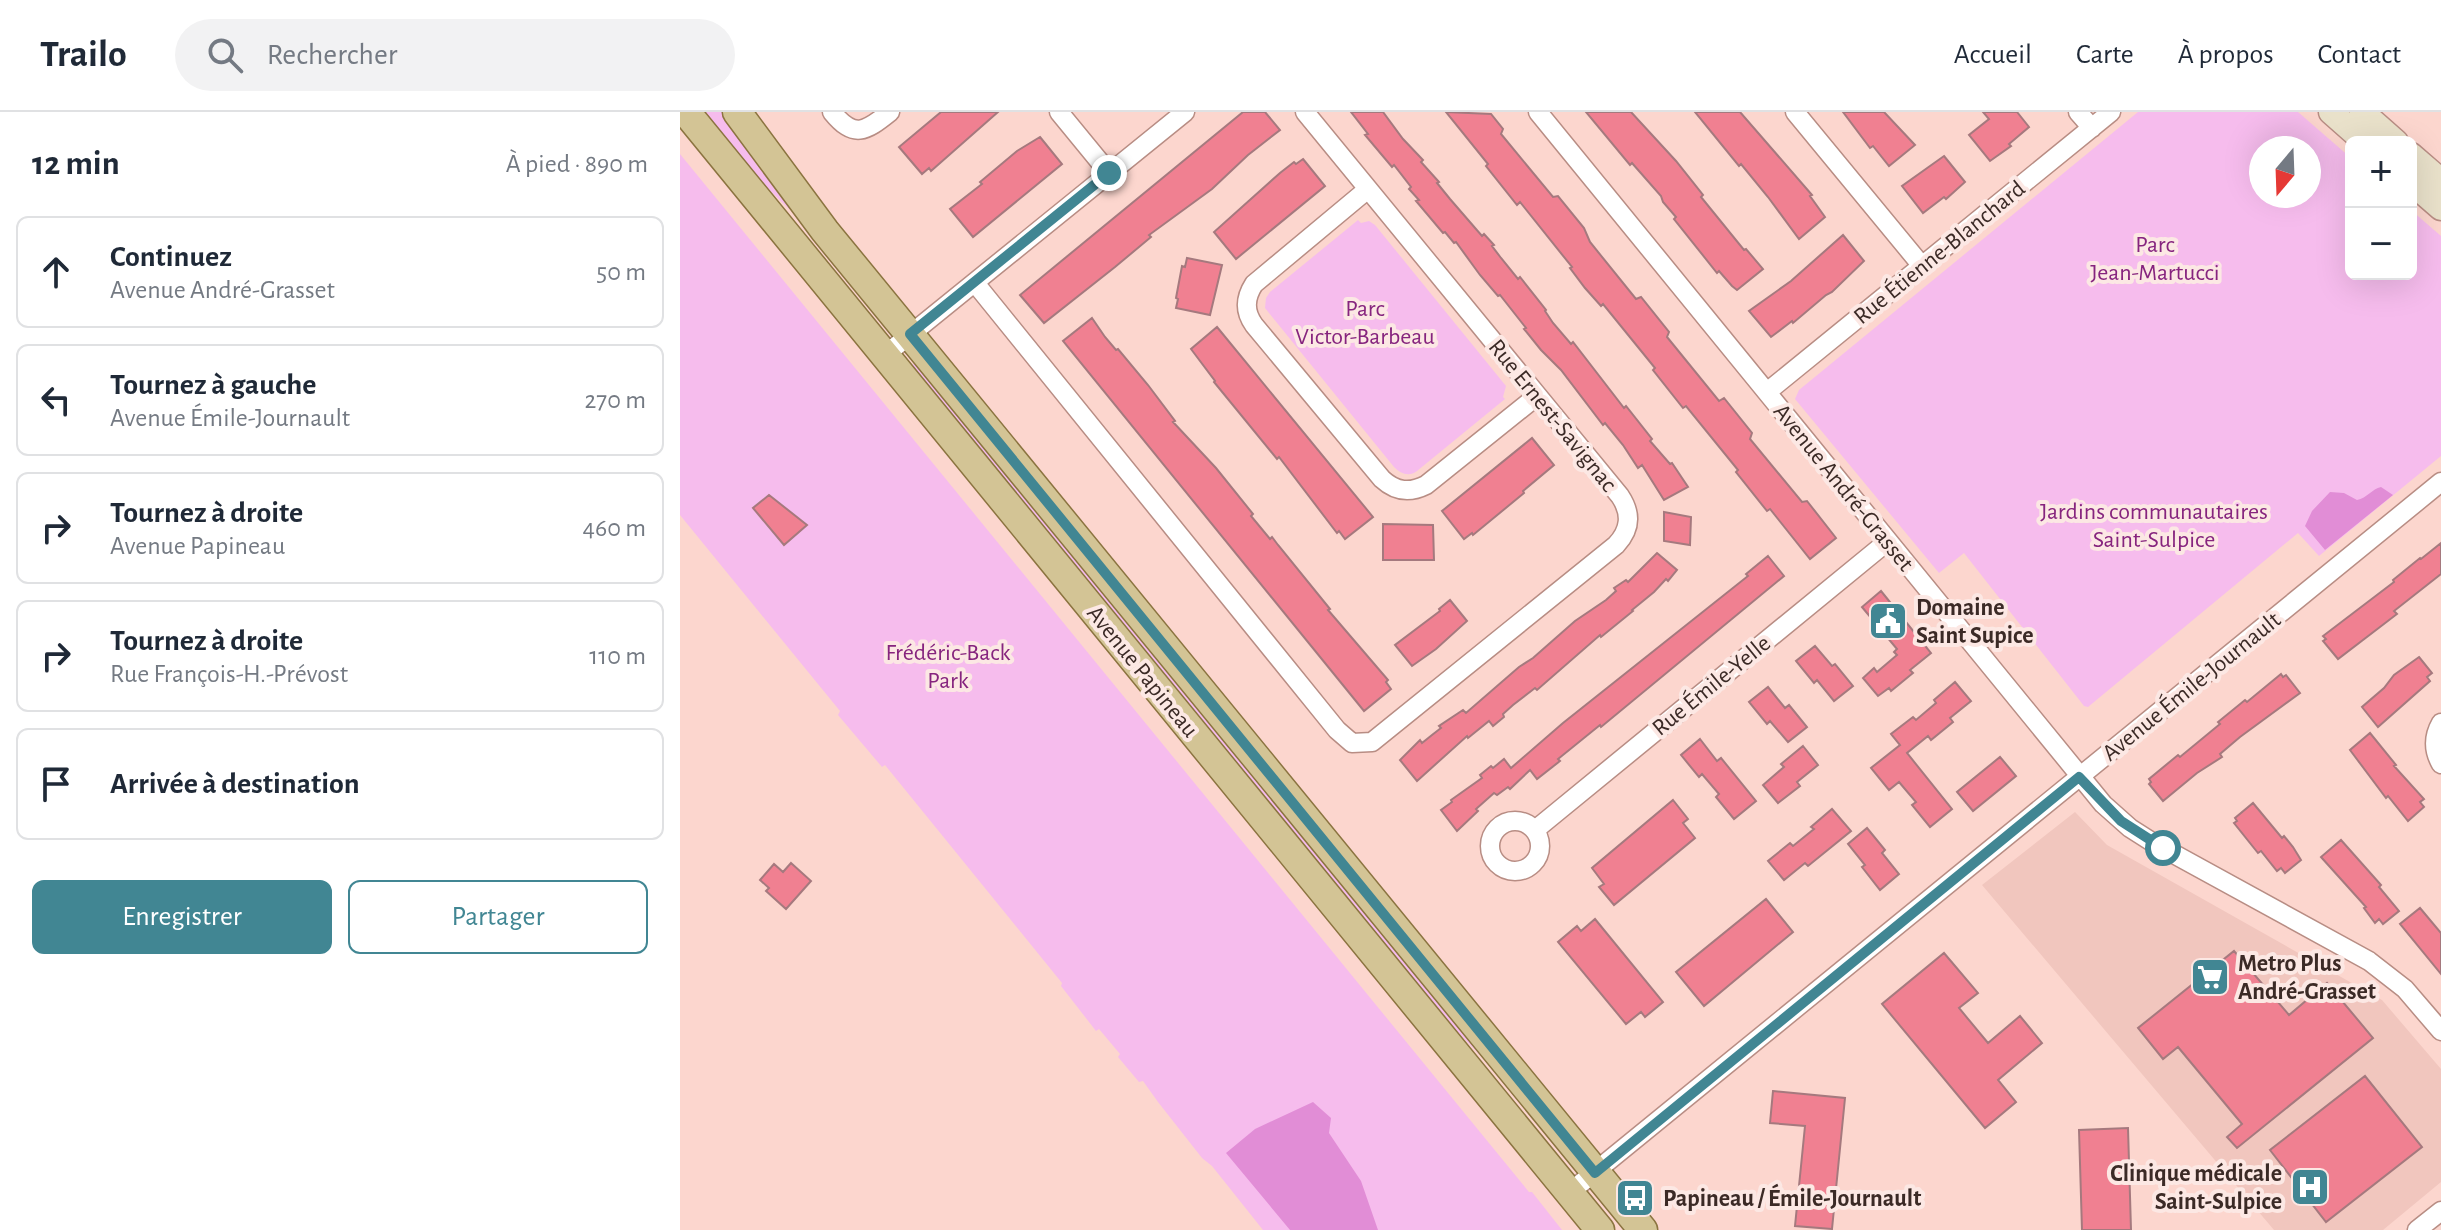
<!DOCTYPE html>
<html lang="fr">
<meta charset="utf-8">
<style>
:root{--surface:#fff;--page:#f2f2f3;--text:#1f2937;--muted:#747a83;--line:#e0e1e3;--accent:#418693}
body{margin:0;font-family:"Alegreya Sans",sans-serif;background:var(--page);color:var(--text)}
.controls{position:absolute;right:24px;top:24px;display:grid;overflow:hidden;border-radius:12px;box-shadow:0 8px 32px #0002}
.controls button{width:72px;height:72px;display:grid;place-items:center;padding:0;border:0;border-bottom:2px solid var(--line);background:var(--surface);color:var(--text);font:40px sans-serif}
.compass{position:absolute;left:1569px;top:24px;width:72px;height:72px;border-radius:50%;background:var(--surface);box-shadow:0 8px 32px #0002;rotate:199deg}
.stop{position:absolute;width:24px;height:24px;margin:-18px;border:6px solid #418693;border-radius:50%;background:#fff}
.stop.end{background:#418693;border-color:#fff;box-shadow:0 2px 8px #0008}
.list{margin:0;padding:0;list-style:none}
h2{display:flex;justify-content:space-between;align-items:center;height:104px;margin:0;padding:0 32px;font-size:34px}
h2 small{font-size:26px;font-weight:400;color:var(--muted)}
.list li{display:grid;grid-template-columns:52px 1fr auto;gap:24px;align-items:center;box-sizing:border-box;height:112px;margin:0 16px 16px;padding:0 16px;border:2px solid var(--line);border-radius:12px}
.list b{display:block;font-size:30px;white-space:nowrap}
.list p{margin:0;font-size:26px;white-space:nowrap;color:var(--muted)}
.list em{font-size:26px;font-style:normal;color:var(--muted)}
.actions{display:flex;gap:16px;padding:24px 32px}
.actions a{flex:1;padding:18px 0;border:2px solid var(--accent);border-radius:12px;text-align:center;font-size:28px;color:var(--accent)}
.actions .main{background:var(--accent);color:#fff}
.icon{flex:none;width:44px;height:44px;fill:none;stroke:currentColor;stroke-width:2;stroke-linecap:round;stroke-linejoin:round}
.map{position:relative;flex:none;width:1761px;height:1118px;overflow:hidden}
header{display:flex;align-items:center;gap:48px;box-sizing:border-box;height:112px;padding:0 40px;background:var(--surface);border-bottom:2px solid var(--line)}
header strong{font-size:38px}
nav{display:flex;gap:44px;margin-inline-start:auto;font-size:28px}
.search{width:560px;height:72px;background:var(--page);display:flex;align-items:center;gap:20px;box-sizing:border-box;padding:0 28px;border-radius:44px;color:var(--muted);font-size:30px}
main{display:flex}
aside{flex:1;background:var(--surface)}
.map>svg:first-child{display:block}
.built{fill:#f1c6be}
.green{fill:#f6bced;fill-rule:evenodd}
.forest{fill:#e18dd6}
.building{fill:#f08091;stroke:#a5797e;stroke-width:2}
.lines{fill:none;stroke-linecap:round;stroke-linejoin:round}
.minor-casing{stroke:#b88d84;stroke-width:21}
.secondary-casing{stroke:#b88d84;stroke-width:27}
.primary-casing{stroke:#8b7440;stroke-width:31}
.minor{stroke:#fff;stroke-width:18}
.secondary{stroke:#e9e1ca;stroke-width:24}
.primary{stroke:#d3c495;stroke-width:28}
.route{stroke:#418693;stroke-width:10}
.labels{text-anchor:middle;stroke-width:8;stroke-linejoin:round;paint-order:stroke}
.park-label{font-size:24px;fill:#86247e;stroke:#fce8e4}
.street-label{font-size:24px;fill:#3b2a26;stroke:#fce8e4}
.poi-label{font-size:24px;font-weight:bold;fill:#3b2a26;stroke:#fce8e4;text-anchor:start}
</style>
<header>
<strong>Trailo</strong>
<div class="search"><svg class="icon" aria-label="search" viewBox="0 0 24 24"><circle cx="10" cy="10" r="6"/><path d="M15 15l6 6"/></svg>Rechercher</div>
<nav><a>Accueil</a><a>Carte</a><a>À propos</a><a>Contact</a></nav>
</header>
<main>
<aside>
<h2>12 min<small>À pied · 890 m</small></h2>
<ul class="list">
<li><svg class="icon" aria-label="ahead" viewBox="0 0 24 24"><path d="M12 20V5M6 11l6-6 6 6"/></svg><div><b>Continuez</b><p>Avenue André-Grasset</p></div><em>50 m</em></li>
<li><svg class="icon" aria-label="left" viewBox="0 0 24 24"><path d="M17 20v-9H6M10 6l-5 5 5 5"/></svg><div><b>Tournez à gauche</b><p>Avenue Émile-Journault</p></div><em>270 m</em></li>
<li><svg class="icon" aria-label="right" viewBox="0 0 24 24"><path d="M7 20v-9h11M14 6l5 5-5 5"/></svg><div><b>Tournez à droite</b><p>Avenue Papineau</p></div><em>460 m</em></li>
<li><svg class="icon" aria-label="right" viewBox="0 0 24 24"><path d="M7 20v-9h11M14 6l5 5-5 5"/></svg><div><b>Tournez à droite</b><p>Rue François-H.-Prévost</p></div><em>110 m</em></li>
<li><svg class="icon" aria-label="arrive" viewBox="0 0 24 24"><path d="M6 21V4h12l-3 4 3 4H6"/></svg><div><b>Arrivée à destination</b></div></li>
</ul>
<div class="actions"><a class="main">Enregistrer</a><a>Partager</a></div>
</aside>
<div class="map">
<svg width="1761" height="1118" viewBox="0 0 1761 1118">
<rect width="100%" height="100%" fill="#fcd6ce"/>
<!-- built -->
<path class="built" d="M1395,700L1427,733L1702,888L1761,957V1070L1703,1118H1594L1302,773Z"/>
<!-- green -->
<path class="green" d="M21,0H43L112,95L109,97L73,62Z
M1458,0H1618L1671,46V162H1731V98L1761,124V344L1639,444L1618,421L1408,595L1404,594L1284,441L1259,461L1115,287L1119,278ZM1581,36H1629V84H1581Z
M0,42L849,1080H852L882,1118H583L532,1054L522,1046L478,990L463,969L459,970L438,945L440,942L419,917L416,919L381,874L382,871L205,653L202,655L158,603L160,599L0,403Z
M678,108L681,111L689,109L695,113L826,274L823,285L825,287L737,359C729,365 721,362 714,355L585,196L586,186L590,180Z
M237,249L802,940L799,942L762,904L229,256Z"/>
<!-- forest -->
<path class="forest" d="M1701,375L1713,383L1645,438L1625,414L1632,399L1650,380L1664,381L1677,388C1687,386 1692,377 1701,375Z
M633,990L651,1006L649,1021L681,1069L698,1118H610L546,1041L575,1017Z"/>
<!-- building -->
<path class="building" d="M261,0H318L251,59L249,56L242,62L219,35Z
M563,0H585L600,18L568,43L532,77L469,123L471,125L435,155L364,211L340,183Z
M671,0H703L723,27L743,48L741,50L759,70L757,71L770,87L802,124L804,122L814,133L812,134L821,146L838,167L840,165L866,198L865,199L873,211L891,232L893,230L944,296L946,294L972,327L970,329L990,352L992,351L1008,375L984,388L962,353L958,356L943,333L925,311L923,313L881,258L861,238L844,217L846,216L820,183L818,184L800,163L776,130L774,131L765,120L763,121L736,89L739,88L729,77L731,75L714,53L712,55L685,23L688,22Z
M766,0L811,2L823,17L821,22L873,85L878,84L904,116L910,130L956,187L961,185L989,220L987,225L1039,289L1044,286L1072,321L1070,327L1122,390L1127,389L1156,426L1130,447L1090,397L1087,399L1056,360L1058,358L1006,294L1003,296L973,258L975,256L923,192L921,194L905,176L890,156L892,155L840,90L837,93L806,54L808,52Z
M906,0H951L996,49L1023,83L1021,85L1064,138L1066,137L1083,157L1057,178L1052,174L1039,159L1037,161L994,107L996,105L983,90L981,84L952,51L950,53Z
M1015,0H1060L1132,83L1130,84L1145,105L1119,127L1088,85L1061,52L1059,54Z
M1163,0H1204L1235,33L1209,54L1193,34L1190,36Z
M1303,0H1337L1349,15L1329,32L1331,34L1310,49L1289,23L1309,7Z
M360,25L382,52L293,125L270,97L302,72L300,70L337,39Z
M1264,44L1285,70L1266,87L1264,85L1243,101L1222,74Z
M623,47L645,74L556,147L534,120L600,61L614,50L616,52Z
M1163,123L1184,149L1152,180L1146,183L1113,211L1112,209L1091,225L1069,199L1111,169Z
M507,146L542,153L530,203L496,196L498,187L496,186L502,154L505,155Z
M412,206L425,225L436,238L438,237L468,273L495,309L493,310L536,356L573,402L571,404L590,427L592,425L598,433L650,497L648,498L708,568L706,570L711,577L684,599L383,229Z
M537,215L693,405L665,427L659,419L657,421L599,345L597,347L534,270L535,269L511,237Z
M852,326L874,353L843,379L844,381L793,423L792,421L784,427L762,399Z
M89,383L127,413L104,433L73,396Z
M984,400L1011,405L1010,433L984,429Z
M703,412L753,413L754,448H703Z
M1761,431V462L1714,499L1717,502L1658,547L1643,529L1646,527L1643,524L1714,470L1713,468L1740,446L1741,447Z
M977,441L997,458L988,469L986,467L974,480L952,498L953,499L921,525L920,523L857,578L855,576L833,593L823,602L824,605L813,614L809,609L788,626L787,624L737,669L720,648L740,628L742,631L752,623L761,616L759,614L783,598L786,601L839,555L853,546L895,509L926,488L936,479L934,476L946,468L948,470Z
M1088,444L1104,464L921,615L920,613L878,647L880,649L857,667L850,658L830,677L828,675L817,683L814,681L796,697L798,699L777,719L761,698L772,690L771,688L802,666L800,663L811,654L813,656L824,647L831,656L883,611L1068,464L1066,462Z
M1201,479L1251,541L1230,558L1233,561L1211,579L1209,576L1198,584L1183,566L1194,556L1197,560L1217,543L1214,540L1217,537L1182,495Z
M770,488L787,509L756,537L732,554L715,533L760,499L759,497Z
M1135,534L1152,554L1155,552L1173,574L1154,589L1137,568L1134,571L1116,549Z
M1739,545L1752,561L1747,565L1750,569L1698,615L1682,595L1704,576L1714,563Z
M1601,562L1603,565L1606,563L1620,581L1560,625L1540,642L1542,645L1517,661L1483,689L1469,672L1471,670L1469,667L1498,643L1500,645L1540,612L1538,610L1565,588L1567,590Z
M1275,570L1291,589L1270,606L1273,610L1251,628L1248,624L1227,641L1272,697L1250,715L1232,693L1236,690L1219,670L1209,678L1191,656L1220,633L1211,622L1233,605L1236,608L1256,591L1254,588Z
M1088,575L1105,596L1109,593L1127,615L1108,630L1090,609L1087,612L1069,590Z
M1690,621L1716,653L1714,654L1744,687L1740,690L1744,695L1728,709L1708,684L1706,686L1670,638Z
M1020,627L1037,649L1041,646L1076,689L1054,707L1036,685L1039,682L1022,662L1019,665L1001,643Z
M1123,634L1138,653L1117,670L1120,674L1098,691L1083,673L1104,655L1101,652Z
M1320,645L1336,664L1293,699L1277,680Z
M993,688L1008,707L1003,711L1015,726L934,793L919,775L924,772L912,756Z
M1573,691L1602,726L1604,724L1613,735L1621,748L1605,761L1601,756L1597,759L1581,739L1578,741L1554,711L1557,709L1555,706Z
M1152,697L1171,719L1128,754L1125,751L1104,768L1088,749L1110,731L1113,734L1134,717L1131,715Z
M1187,716L1205,738L1202,741L1219,762L1200,778L1182,755L1185,753L1168,732Z
M1661,728L1701,773L1699,775L1719,799L1703,812L1699,807L1695,811L1684,796L1686,795L1641,745Z
M111,751L131,769L106,797L86,779L89,776L80,768L94,752L103,760Z
M1086,787L1113,820L1024,894L996,860Z
M1740,796L1761,821V862L1720,812Z
M915,807L983,890L965,905L961,900L946,912L878,830L897,814L901,819Z
M1554,839L1609,903L1647,871L1693,926L1557,1036L1547,1025L1562,1012L1498,935L1483,947L1458,916Z
M1264,841L1298,881L1279,896L1308,931L1340,904L1362,931L1318,968L1336,990L1305,1016L1202,892Z
M1685,964L1742,1035L1646,1110L1590,1038Z
M1093,979L1165,986L1152,1117L1115,1114L1125,1014L1090,1011Z
M1448,1016L1451,1118H1402L1399,1018Z"/>
<g class="lines">
<defs>
<path id="minor" d="M152,0C174,27 185,20 210,0
M379,0L429,61
M858,0L1423,692L1450,716L1472,730L1689,849L1725,877L1761,919
M1115,0L1242,154
M1398,0L1412,16
M688,77L574,172C565,186 564,199 574,213L702,367C716,380 730,381 746,373L857,284
M295,171L657,618L672,631L692,630L936,433C950,418 952,402 940,384L625,0
M205,243L505,0
M1087,280L1431,0
M1761,611C1753,625 1753,638 1761,652
M810 734a25 25 0 1 1 50 0a25 25 0 1 1-50 0Z
M855,718L1208,429
M889,1081L1761,370
M1737,1118L1761,1099"/>
<path id="secondary" d="M1651,0L1685,30
M1682,0L1716,30
M1731,43L1761,69
M1731,70L1761,96"/>
<path id="primary" d="M6,0L920,1118
M57,0L145,119L963,1118"/>
</defs>
<!-- minor casing -->
<use href="#minor" class="minor-casing"/>
<!-- secondary casing -->
<use href="#secondary" class="secondary-casing"/>
<!-- primary casing -->
<use href="#primary" class="primary-casing"/>
<!-- minor -->
<use href="#minor" class="minor"/>
<!-- secondary -->
<use href="#secondary" class="secondary"/>
<!-- primary -->
<use href="#primary" class="primary"/>
</g>
<g class="lines">
<!-- route -->
<path class="route" d="M429,61L230,222L915,1061L1399,665L1441,709L1483,736"/>
</g>
<!-- icons -->
<defs>
<symbol id="civic-square" viewBox="-11 -11 22 22"><rect x="-9" y="-9" width="18" height="18" rx="4" fill="#418693" stroke="#fce8e4"/><path d="M-.6-6.5H3V-4.5H.6V-3L4-1V1h2V6H-6V1h2V-1L-.6-3ZM-1.2 2.5V6h2.4V2.5Z" fill="#fff"/></symbol>
<symbol id="supermarket-square" viewBox="-11 -11 22 22"><rect x="-9" y="-9" width="18" height="18" rx="4" fill="#418693" stroke="#fce8e4"/><path d="M-6-5.5h2.5l.6 2H6L4.5 2H-2.5L-4.4-4H-6ZM-1.5 3.2a1.3 1.3 0 1 0 .1 0ZM3 3.2a1.3 1.3 0 1 0 .1 0Z" fill="#fff"/></symbol>
<symbol id="hospital-square" viewBox="-11 -11 22 22"><rect x="-9" y="-9" width="18" height="18" rx="4" fill="#418693" stroke="#fce8e4"/><path d="M-5-5h3v3.5h4V-5h3V5h-3V1.5h-4V5h-3Z" fill="#fff"/></symbol>
<symbol id="bus-square" viewBox="-11 -11 22 22"><rect x="-9" y="-9" width="18" height="18" rx="4" fill="#418693" stroke="#fce8e4"/><path d="M-5-6H5V4H4V6H2V4H-2V6H-4V4H-5ZM-3.5-4V0h7V-4ZM-3.5 1.2v1.5H-2V1.2ZM2 1.2v1.5H3.5V1.2Z" fill="#fff"/></symbol>
</defs>
<g fill-rule="evenodd">
<use href="#civic-square" x="1186" y="487" width="44" height="44"/>
<use href="#supermarket-square" x="1508" y="843" width="44" height="44"/>
<use href="#hospital-square" x="1608" y="1053" width="44" height="44"/>
<use href="#bus-square" x="933" y="1064" width="44" height="44"/>
</g>
<g class="labels">
<!-- park labels -->
<g class="park-label">
<text x="1475" y="140">Parc<tspan x="1475" dy="28">Jean-Martucci</tspan></text>
<text x="685" y="204">Parc<tspan x="685" dy="28">Victor-Barbeau</tspan></text>
<text x="1474" y="407">Jardins communautaires<tspan x="1474" dy="28">Saint-Sulpice</tspan></text>
<text x="268" y="548">Frédéric-Back<tspan x="268" dy="28">Park</tspan></text>
</g>
<!-- street labels -->
<g class="street-label">
<text transform="translate(1259 140) rotate(-39)" y="8">Rue Étienne-Blanchard</text>
<text transform="translate(873 303) rotate(51)" y="8">Rue Ernest-Savignac</text>
<text transform="translate(1164 375) rotate(51)" y="8">Avenue André-Grasset</text>
<text transform="translate(463 559) rotate(51)" y="8">Avenue Papineau</text>
<text transform="translate(1031 573) rotate(-39)" y="8">Rue Émile-Yelle</text>
<text transform="translate(1511 574) rotate(-39)" y="8">Avenue Émile-Journault</text>
</g>
<!-- poi labels -->
<g class="poi-label">
<text x="1236" y="503">Domaine<tspan x="1236" dy="28">Saint Supice</tspan></text>
<text x="1558" y="859">Metro Plus<tspan x="1558" dy="28">André-Grasset</tspan></text>
<text x="1602" y="1069" text-anchor="end">Clinique médicale<tspan x="1602" dy="28">Saint-Sulpice</tspan></text>
<text x="983" y="1094">Papineau / Émile-Journault</text>
</g>
</g>
</svg>
<div class="controls">
<button>+</button>
<button>−</button>
</div>
<svg class="compass" viewBox="-18 -18 36 36"><path d="M0-13l5 13h-10z" fill="#e53935"/><path d="M0 13l5-13h-10z" fill="#747a83"/></svg>
<div class="stop" style="left:1483px;top:736px"></div>
<div class="stop end" style="left:429px;top:61px"></div>
</div>
</main>
